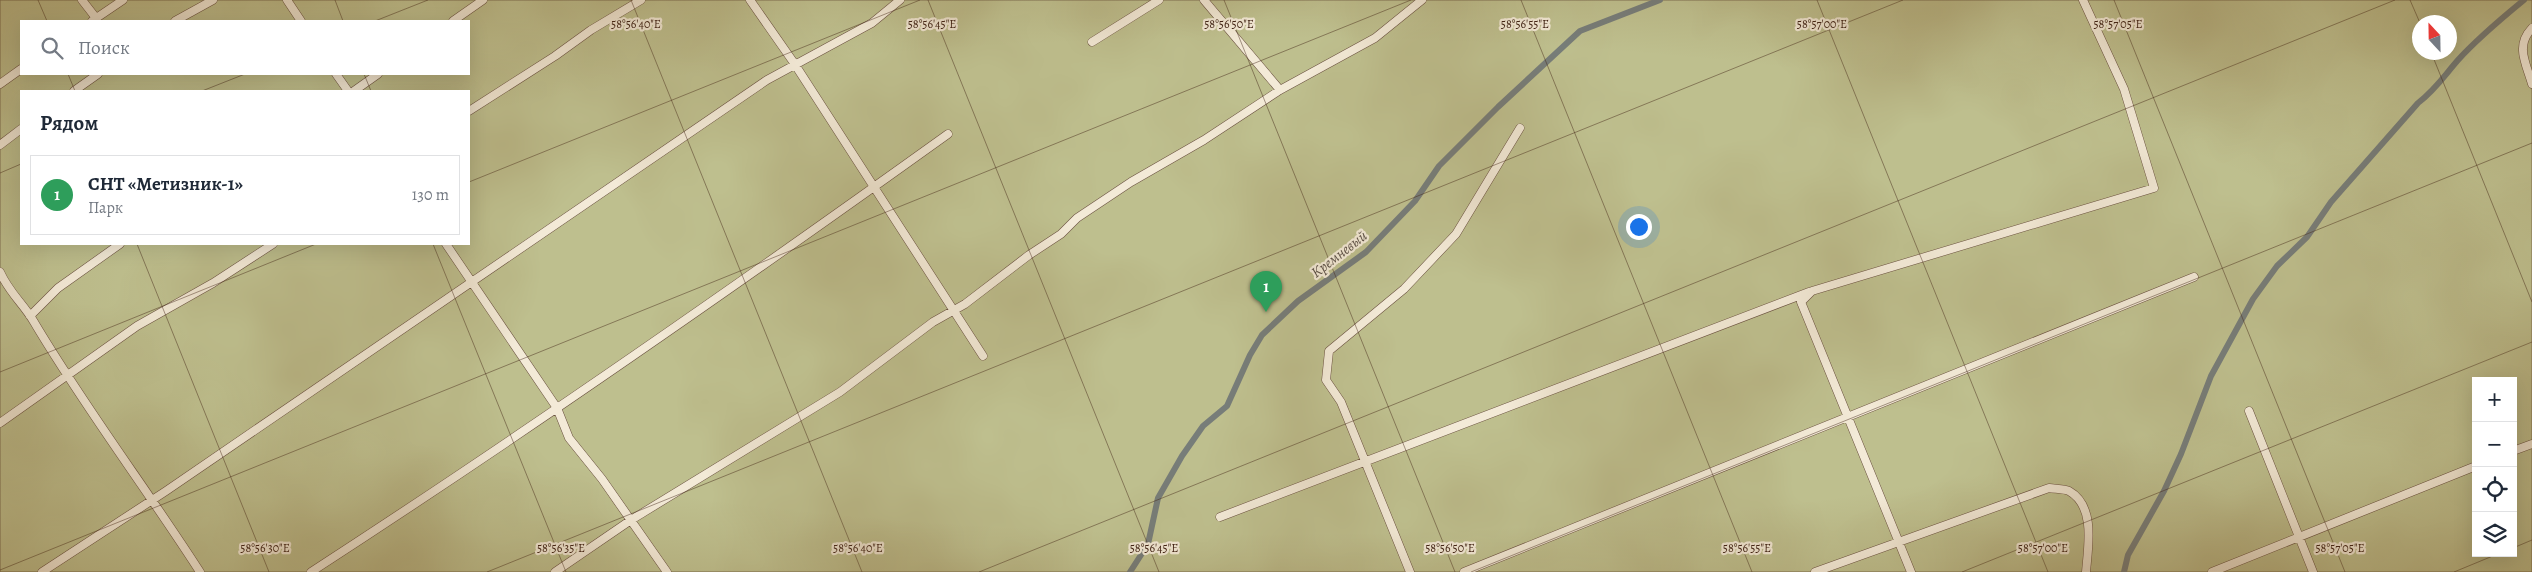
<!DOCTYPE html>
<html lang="ru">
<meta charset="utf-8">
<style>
:root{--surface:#fff;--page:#f6f6f7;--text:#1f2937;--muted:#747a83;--line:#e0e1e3;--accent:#b45309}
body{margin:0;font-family:Alegreya,serif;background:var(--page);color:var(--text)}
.controls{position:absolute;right:15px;bottom:15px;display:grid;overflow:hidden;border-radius:0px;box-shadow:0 5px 20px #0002}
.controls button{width:45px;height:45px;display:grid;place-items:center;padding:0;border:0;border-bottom:1px solid var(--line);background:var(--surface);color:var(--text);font:25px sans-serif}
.compass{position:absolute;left:2412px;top:15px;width:45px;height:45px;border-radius:50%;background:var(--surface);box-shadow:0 5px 20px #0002;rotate:338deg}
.you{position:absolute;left:1638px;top:226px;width:18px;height:18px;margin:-12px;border:4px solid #fff;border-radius:50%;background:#1a73e8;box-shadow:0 0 0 8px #1a73e833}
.badge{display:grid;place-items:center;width:32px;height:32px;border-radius:50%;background:var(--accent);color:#fff;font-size:16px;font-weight:700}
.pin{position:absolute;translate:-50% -41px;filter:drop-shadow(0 1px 2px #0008)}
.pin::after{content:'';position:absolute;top:26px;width:18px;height:15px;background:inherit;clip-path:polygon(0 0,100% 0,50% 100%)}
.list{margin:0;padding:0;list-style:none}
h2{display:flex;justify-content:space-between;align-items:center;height:65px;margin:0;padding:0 20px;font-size:21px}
h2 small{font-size:16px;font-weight:400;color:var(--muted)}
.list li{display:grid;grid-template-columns:32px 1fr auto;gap:15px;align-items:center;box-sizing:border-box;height:80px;margin:0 10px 10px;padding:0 10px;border:1px solid var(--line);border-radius:0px}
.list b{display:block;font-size:19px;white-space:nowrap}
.list p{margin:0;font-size:16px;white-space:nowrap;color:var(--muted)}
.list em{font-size:16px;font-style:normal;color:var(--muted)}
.icon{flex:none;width:28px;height:28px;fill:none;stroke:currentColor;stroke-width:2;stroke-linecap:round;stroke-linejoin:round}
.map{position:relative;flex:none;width:2532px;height:572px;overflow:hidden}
.search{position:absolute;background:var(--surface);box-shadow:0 5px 20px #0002;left:20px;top:20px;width:450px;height:55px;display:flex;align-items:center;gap:12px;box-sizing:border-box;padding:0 18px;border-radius:0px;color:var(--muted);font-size:19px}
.panel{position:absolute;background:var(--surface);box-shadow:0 5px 20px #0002;left:20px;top:90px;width:450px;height:155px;border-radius:0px}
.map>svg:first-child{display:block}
.green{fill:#bebf8e;stroke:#7e7052;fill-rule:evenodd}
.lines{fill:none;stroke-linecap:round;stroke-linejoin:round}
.stream{stroke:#777d79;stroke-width:6}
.lane-casing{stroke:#6a5140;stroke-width:9}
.lane{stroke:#f3ead7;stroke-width:8}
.ticks{fill:none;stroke:#3f2215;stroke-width:1;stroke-opacity:0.45}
.labels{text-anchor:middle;stroke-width:4.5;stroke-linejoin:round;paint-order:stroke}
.water-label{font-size:15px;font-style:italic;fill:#5b5047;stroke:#f3ead7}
.ticks-label{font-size:12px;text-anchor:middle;fill:#3f2215;stroke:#f3ead7;stroke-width:4.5;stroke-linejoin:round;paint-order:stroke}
</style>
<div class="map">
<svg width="2532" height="572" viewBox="0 0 2532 572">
<rect width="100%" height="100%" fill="#ecdec1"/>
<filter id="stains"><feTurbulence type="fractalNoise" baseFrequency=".004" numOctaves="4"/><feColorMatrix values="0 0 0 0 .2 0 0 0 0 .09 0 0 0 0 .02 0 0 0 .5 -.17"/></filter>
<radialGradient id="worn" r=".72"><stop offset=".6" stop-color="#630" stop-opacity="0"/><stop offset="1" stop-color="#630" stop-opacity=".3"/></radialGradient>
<!-- green -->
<path class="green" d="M0,0H2532V572H0ZM21,21H469V74H21ZM2420,22H2450V52H2420ZM21,91H469V244H21ZM2476,381H2513V553H2476Z"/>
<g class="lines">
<!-- stream -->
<path class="stream" d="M1130,572L1148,544L1158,498L1182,456L1203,426L1227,406L1250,355L1262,335L1298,301L1366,252L1415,201L1439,166L1498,107L1580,31L1660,0
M2124,572L2128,555L2164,491L2181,454L2211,376L2253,299L2277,266L2307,237L2331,202L2418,103C2436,89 2444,76 2458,60C2478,38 2502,18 2524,0"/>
<defs>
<path id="lane" d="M82,0L96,18
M287,0L301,21
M750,0L794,63L983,356
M1204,0L1280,90
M92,21L123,0
M175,21L213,0
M453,21L483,0
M2532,28C2515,46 2526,63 2532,84
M1092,42L1159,0
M336,74L348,91
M0,84L21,69
M74,91L98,74
M354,91L378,74
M469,111L555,56L591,30L641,0
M0,145L21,129
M446,244L557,408L569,438L602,479L667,572
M0,272C10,294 23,303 34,322C85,408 146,488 200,572
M30,316L58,288L120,244
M2249,411L2313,572
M0,423L137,326L213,283L273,244
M2513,451L2532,444
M1220,517L1809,292
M42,572L166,491L767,80L872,23L900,0
M311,572C527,432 739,284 948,134
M555,572L631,520L840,392L933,322L965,304L1029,255L1061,234L1077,218L1131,182L1204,140L1280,90L1375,38L1422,0
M1410,572L1341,402L1326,380L1329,351L1404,289L1456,234L1520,128
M1464,572L2194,277
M1815,572L2049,488C2054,489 2064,489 2069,491C2096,506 2088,547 2086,572
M1911,572L1801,302L1812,291L2154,188L2124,89L2083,0
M2212,572L2476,466"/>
</defs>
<!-- lane casing -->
<use href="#lane" class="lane-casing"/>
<!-- lane -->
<use href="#lane" class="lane"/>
</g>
<!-- ticks -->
<path class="ticks" d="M38,0L47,21M335,0L343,21M631,0L862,572M928,0L1159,572M1224,0L1455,572M1521,0L1752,572M1817,0L2048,572M2114,0L2345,572M2410,0L2420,23M375,21L428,0M2431,52L2532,302M68,74L75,91M364,74L371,91M202,91L245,74M0,173L21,164M469,182L920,0M137,244L269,572M433,244L566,572M0,372L316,244M2513,548L2532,540M0,570L1411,0M487,572L1903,0M979,572L2395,0M1471,572L2532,143M1962,572L2532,342M2454,572L2500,553"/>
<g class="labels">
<!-- water labels -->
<g class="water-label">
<text transform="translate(1339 254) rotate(-38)" y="5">Кремневый</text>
</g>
</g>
<g class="ticks-label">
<text x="636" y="28">58°56'40"E</text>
<text x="932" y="28">58°56'45"E</text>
<text x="1229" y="28">58°56'50"E</text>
<text x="1525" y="28">58°56'55"E</text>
<text x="1822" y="28">58°57'00"E</text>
<text x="2118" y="28">58°57'05"E</text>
<text x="265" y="552">58°56'30"E</text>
<text x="561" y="552">58°56'35"E</text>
<text x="858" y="552">58°56'40"E</text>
<text x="1154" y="552">58°56'45"E</text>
<text x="1450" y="552">58°56'50"E</text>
<text x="1747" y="552">58°56'55"E</text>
<text x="2043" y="552">58°57'00"E</text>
<text x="2340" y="552">58°57'05"E</text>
</g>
<rect width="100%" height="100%" filter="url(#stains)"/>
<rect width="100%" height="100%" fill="url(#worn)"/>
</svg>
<div class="controls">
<button>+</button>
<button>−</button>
<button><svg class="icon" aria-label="locate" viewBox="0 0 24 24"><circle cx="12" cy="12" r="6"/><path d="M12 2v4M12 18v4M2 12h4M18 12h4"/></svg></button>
<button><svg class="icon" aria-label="layers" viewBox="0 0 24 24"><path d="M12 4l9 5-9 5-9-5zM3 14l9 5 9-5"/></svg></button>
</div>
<svg class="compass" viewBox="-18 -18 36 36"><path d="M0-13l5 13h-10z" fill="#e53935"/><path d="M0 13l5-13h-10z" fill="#747a83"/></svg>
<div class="you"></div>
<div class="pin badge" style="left:1266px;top:312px;background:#2e9e5b">1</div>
<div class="search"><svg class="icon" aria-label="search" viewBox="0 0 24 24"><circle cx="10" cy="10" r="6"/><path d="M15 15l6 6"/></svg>Поиск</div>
<section class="panel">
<h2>Рядом<small></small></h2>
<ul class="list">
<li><span class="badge" style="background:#2e9e5b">1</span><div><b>СНТ «Метизник-1»</b><p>Парк</p></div><em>130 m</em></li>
</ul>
</section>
</div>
